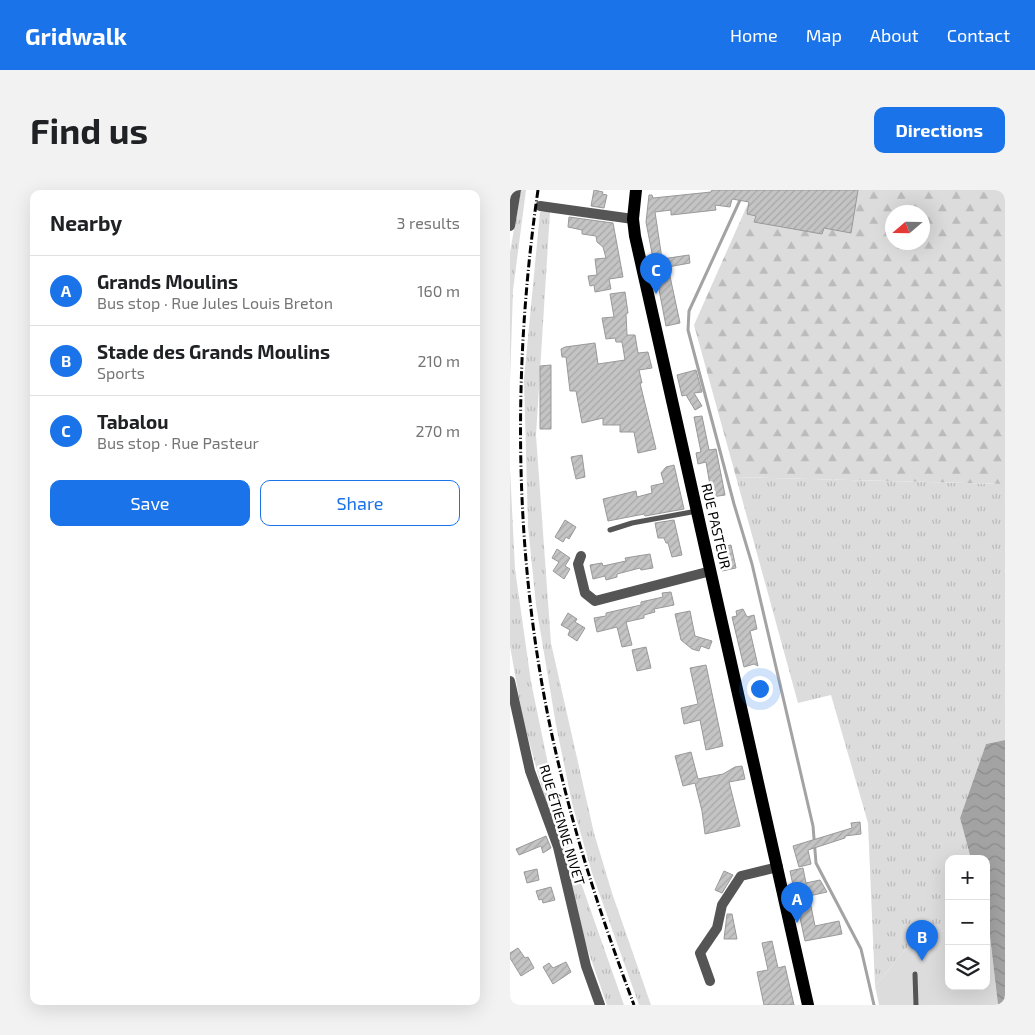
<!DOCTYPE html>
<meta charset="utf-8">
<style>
:root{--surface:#fff;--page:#f2f2f2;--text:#202124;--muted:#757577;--line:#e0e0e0;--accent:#1a73e8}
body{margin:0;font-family:"Exo 2",sans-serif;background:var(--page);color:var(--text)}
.controls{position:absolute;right:15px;bottom:15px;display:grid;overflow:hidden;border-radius:10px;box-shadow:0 5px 20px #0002}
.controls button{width:45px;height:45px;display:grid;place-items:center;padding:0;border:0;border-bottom:1px solid var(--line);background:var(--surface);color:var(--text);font:25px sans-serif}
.compass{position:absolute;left:375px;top:15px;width:45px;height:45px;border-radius:50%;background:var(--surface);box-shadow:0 5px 20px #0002;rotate:250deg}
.you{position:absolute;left:249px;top:498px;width:18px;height:18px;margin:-12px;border:4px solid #fff;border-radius:50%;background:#1a73e8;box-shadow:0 0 0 8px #1a73e833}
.badge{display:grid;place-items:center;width:32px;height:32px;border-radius:50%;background:var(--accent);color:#fff;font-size:16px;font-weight:700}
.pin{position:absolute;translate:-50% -41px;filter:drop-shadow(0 1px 2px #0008)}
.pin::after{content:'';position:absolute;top:26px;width:18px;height:15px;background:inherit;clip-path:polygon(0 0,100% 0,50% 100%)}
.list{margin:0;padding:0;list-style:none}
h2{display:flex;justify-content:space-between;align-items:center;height:65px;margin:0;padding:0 20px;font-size:21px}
h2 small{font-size:16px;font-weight:400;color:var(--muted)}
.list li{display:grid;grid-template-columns:32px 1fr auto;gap:15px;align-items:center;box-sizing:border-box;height:70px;padding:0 20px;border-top:1px solid var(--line)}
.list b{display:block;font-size:19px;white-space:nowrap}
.list p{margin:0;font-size:16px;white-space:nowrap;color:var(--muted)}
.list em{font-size:16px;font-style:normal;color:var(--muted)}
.actions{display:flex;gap:10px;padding:15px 20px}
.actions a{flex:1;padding:11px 0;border:1px solid var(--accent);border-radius:10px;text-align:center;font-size:18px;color:var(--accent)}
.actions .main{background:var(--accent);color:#fff}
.icon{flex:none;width:28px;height:28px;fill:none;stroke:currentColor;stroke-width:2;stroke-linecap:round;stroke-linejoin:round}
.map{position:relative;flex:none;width:495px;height:815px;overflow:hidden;border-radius:10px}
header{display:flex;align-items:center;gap:30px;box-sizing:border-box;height:70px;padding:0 25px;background:var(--accent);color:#fff}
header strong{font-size:24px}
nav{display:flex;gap:28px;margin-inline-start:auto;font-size:18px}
.intro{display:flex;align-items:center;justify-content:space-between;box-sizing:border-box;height:120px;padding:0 30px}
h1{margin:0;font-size:35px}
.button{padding:12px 22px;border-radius:10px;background:var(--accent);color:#fff;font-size:18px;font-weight:700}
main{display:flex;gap:30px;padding:0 30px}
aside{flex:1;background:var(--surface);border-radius:10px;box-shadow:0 5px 20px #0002}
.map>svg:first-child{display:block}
.grass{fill:url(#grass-tufts)}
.forest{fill:url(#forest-firs);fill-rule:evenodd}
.pitch{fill:#dcdcdc}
.water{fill:url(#water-waves)}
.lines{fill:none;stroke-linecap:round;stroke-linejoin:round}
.stream{stroke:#a3a3a3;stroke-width:3}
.building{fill:url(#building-hatch);stroke:#999}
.lane{stroke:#555;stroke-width:5}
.street{stroke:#555;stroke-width:10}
.primary{stroke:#000;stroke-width:12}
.rail{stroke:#000;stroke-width:3;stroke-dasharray:8 2.5 1 2.5;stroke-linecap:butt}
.labels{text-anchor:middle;stroke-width:5;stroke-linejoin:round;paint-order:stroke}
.street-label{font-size:14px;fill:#000;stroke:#fff}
</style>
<header>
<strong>Gridwalk</strong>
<nav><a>Home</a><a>Map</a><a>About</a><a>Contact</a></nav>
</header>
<div class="intro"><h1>Find us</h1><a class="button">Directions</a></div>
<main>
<aside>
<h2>Nearby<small>3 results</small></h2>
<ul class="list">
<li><span class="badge">A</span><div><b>Grands Moulins</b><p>Bus stop · Rue Jules Louis Breton</p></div><em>160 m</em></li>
<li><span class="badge">B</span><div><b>Stade des Grands Moulins</b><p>Sports</p></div><em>210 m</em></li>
<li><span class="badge">C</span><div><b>Tabalou</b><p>Bus stop · Rue Pasteur</p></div><em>270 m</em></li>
</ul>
<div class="actions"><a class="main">Save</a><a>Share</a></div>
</aside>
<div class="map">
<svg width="495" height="815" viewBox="0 0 495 815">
<defs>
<pattern id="grass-tufts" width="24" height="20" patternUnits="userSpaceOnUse" patternTransform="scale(1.25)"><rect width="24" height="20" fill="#dcdcdc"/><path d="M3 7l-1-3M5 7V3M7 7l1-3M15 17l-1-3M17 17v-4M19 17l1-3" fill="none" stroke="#bbb"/></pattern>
<pattern id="forest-firs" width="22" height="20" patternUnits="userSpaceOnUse" patternTransform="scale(1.25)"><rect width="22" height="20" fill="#dcdcdc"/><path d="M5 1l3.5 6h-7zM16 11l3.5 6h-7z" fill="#bbb"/></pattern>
<pattern id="water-waves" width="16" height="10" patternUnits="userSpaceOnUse" patternTransform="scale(1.25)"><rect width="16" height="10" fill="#a3a3a3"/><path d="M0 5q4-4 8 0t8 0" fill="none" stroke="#8b8b8b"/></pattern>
<pattern id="building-hatch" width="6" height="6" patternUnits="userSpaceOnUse" patternTransform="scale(1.25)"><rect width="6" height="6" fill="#c4c4c4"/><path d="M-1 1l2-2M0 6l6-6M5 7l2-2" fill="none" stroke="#a7a7a7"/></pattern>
</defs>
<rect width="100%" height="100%" fill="#fff"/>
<!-- grass -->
<path class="grass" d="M11,0H16L3,100L0,191V279L5,379L21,492L43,598L63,670L114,815H97L75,752L13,530L0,456V62Z
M30,22H40L26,245L41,453L84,643L102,703L141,815H129L82,683L62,613L46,535L26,415L18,336L14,189Z
M226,287L495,294V550L476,554L450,628L461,669H439V739L406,747L365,796L358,633L321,505L288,513Z"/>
<!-- forest -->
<path class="forest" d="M244,0H495V294L226,287L184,135ZM382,22H412V52H382Z"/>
<!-- pitch -->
<path class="pitch" d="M476,723L478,729L488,815H369L365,796L406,747L439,739V796H476Z"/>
<!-- water -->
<path class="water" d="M495,550V815H488L478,729L476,723V669H461L450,628L476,554Z"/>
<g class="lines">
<!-- stream -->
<path class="stream" d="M230,10L179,121L178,140L224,314L242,374L303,636L306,673L351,759L364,815"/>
</g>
<!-- building -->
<path class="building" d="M84,0L93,2L92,4L97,5L94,18L81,16Z
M202,0H348L341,43L314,38L312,44L244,32L246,26L237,24L239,12L222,9L220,17L205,15L206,20L161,25V20L145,22L152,69L179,65L180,73L158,77L170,133L156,136L136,32L139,5H142L143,8L201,2Z
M59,27L103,33L113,87L99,89L101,99L85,102L84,95L80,96L78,86L87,85L85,69L96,68L93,57L87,52L86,46L72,44V40L58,37Z
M115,102L118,123L116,124L117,145H125L128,163L138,162L142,178L129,180L132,193H130L146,259L128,263L124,242H110V235H93V228L72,233L66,201H60L56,167H52L51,159L55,157L85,153L88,174L115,170L112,152H106L105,148L96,149L92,128L104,127L100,104Z
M41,175V239H30V176Z
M186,180L192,202L184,203L192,216L185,220L176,205L172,206L167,185Z
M192,226L199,260L206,259L215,305L202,307L196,272L188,274L186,263L191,262L184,227Z
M72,265L75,287L66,289L61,267Z
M164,275L174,319L135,326L134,324L98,331L93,309L126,301L127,307L142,303L141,296L154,293L151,283L156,277Z
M55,330L66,337L59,349L56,347L53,352L45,347Z
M164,330L172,365L162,367L158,353H156L154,348H148L145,333Z
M221,355L226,378L212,381L207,358Z
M47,359L60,368L55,376L60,379L54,389L43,381L49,372L42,368Z
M140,364L143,378L131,380L130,378L107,384V387L96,390L95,386L83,389L80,375L92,373L93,376L116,371L115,368Z
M161,402L164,415L144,419L145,422L134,425V428L116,432L122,455L112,457L107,437L87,442L84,428L96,426V423L131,415V412L153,407L152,403Z
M233,419L237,427L244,425L247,439L240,441L248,476L244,474L234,477L222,427L227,426L226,421Z
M180,421L185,446L202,451L199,459L191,456L189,461L182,459L171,450L165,424Z
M58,423L67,429L65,432L75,438L67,451L58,445L60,440L51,435Z
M136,457L141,478L127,481L122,460Z
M196,475L213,556L196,560L190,530L174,534L171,518L188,514L180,478Z
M181,562L188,589L213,584L225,577L232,576L235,589L219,592L230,636L195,644L192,621L185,593L173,596L165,566Z
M350,632L351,644L335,646V648L298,660L301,674L289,677L283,656L342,638L341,633Z
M36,646L41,658L33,663L31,656L9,665L6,659Z
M293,678L296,693L310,690L317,702L299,706L305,736L329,731L332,744L295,751L280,681Z
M27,679L29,690L17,693L14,682Z
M214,681L223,685L212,703L205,700Z
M41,697L45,710L33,713L32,709L29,710L26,701Z
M217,724H222L227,749H214Z
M262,751L268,778L275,776L284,815H254L247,782L258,780L252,753Z
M8,758L15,768L18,767L24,778L11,786L0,768V763Z
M56,772L61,782L43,794L33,777L39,773L43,778Z"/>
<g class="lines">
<!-- lane -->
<path class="lane" d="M100,340L122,333L187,321
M405,784L406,815"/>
<!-- street -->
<path class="street" d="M30,16L123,29
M0,36L6,0
M71,366L68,374L75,403L85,411L201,381
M0,491L20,581L48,657L76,776L90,815
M200,791L190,763L207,738L212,715L231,686L268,677"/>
<!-- primary -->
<path class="primary" d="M126,0L123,29L125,46L298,815"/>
<!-- rail -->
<path class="rail" d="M28,0C0,193 4,398 52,588C71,666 96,740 124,815"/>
</g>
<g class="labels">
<!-- street labels -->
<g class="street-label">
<text transform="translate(206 336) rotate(77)" y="5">RUE PASTEUR</text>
<text transform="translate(52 635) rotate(73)" y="5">RUE ÉTIENNE NIVET</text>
</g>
</g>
</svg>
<div class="controls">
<button>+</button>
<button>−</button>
<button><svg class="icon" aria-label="layers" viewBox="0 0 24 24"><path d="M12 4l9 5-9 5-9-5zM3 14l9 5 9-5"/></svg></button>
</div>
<svg class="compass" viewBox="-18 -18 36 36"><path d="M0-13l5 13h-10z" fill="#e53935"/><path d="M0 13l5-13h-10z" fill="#757577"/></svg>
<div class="you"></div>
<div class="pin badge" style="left:287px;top:733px">A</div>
<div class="pin badge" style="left:412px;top:771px">B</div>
<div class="pin badge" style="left:146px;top:104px">C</div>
</div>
</main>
